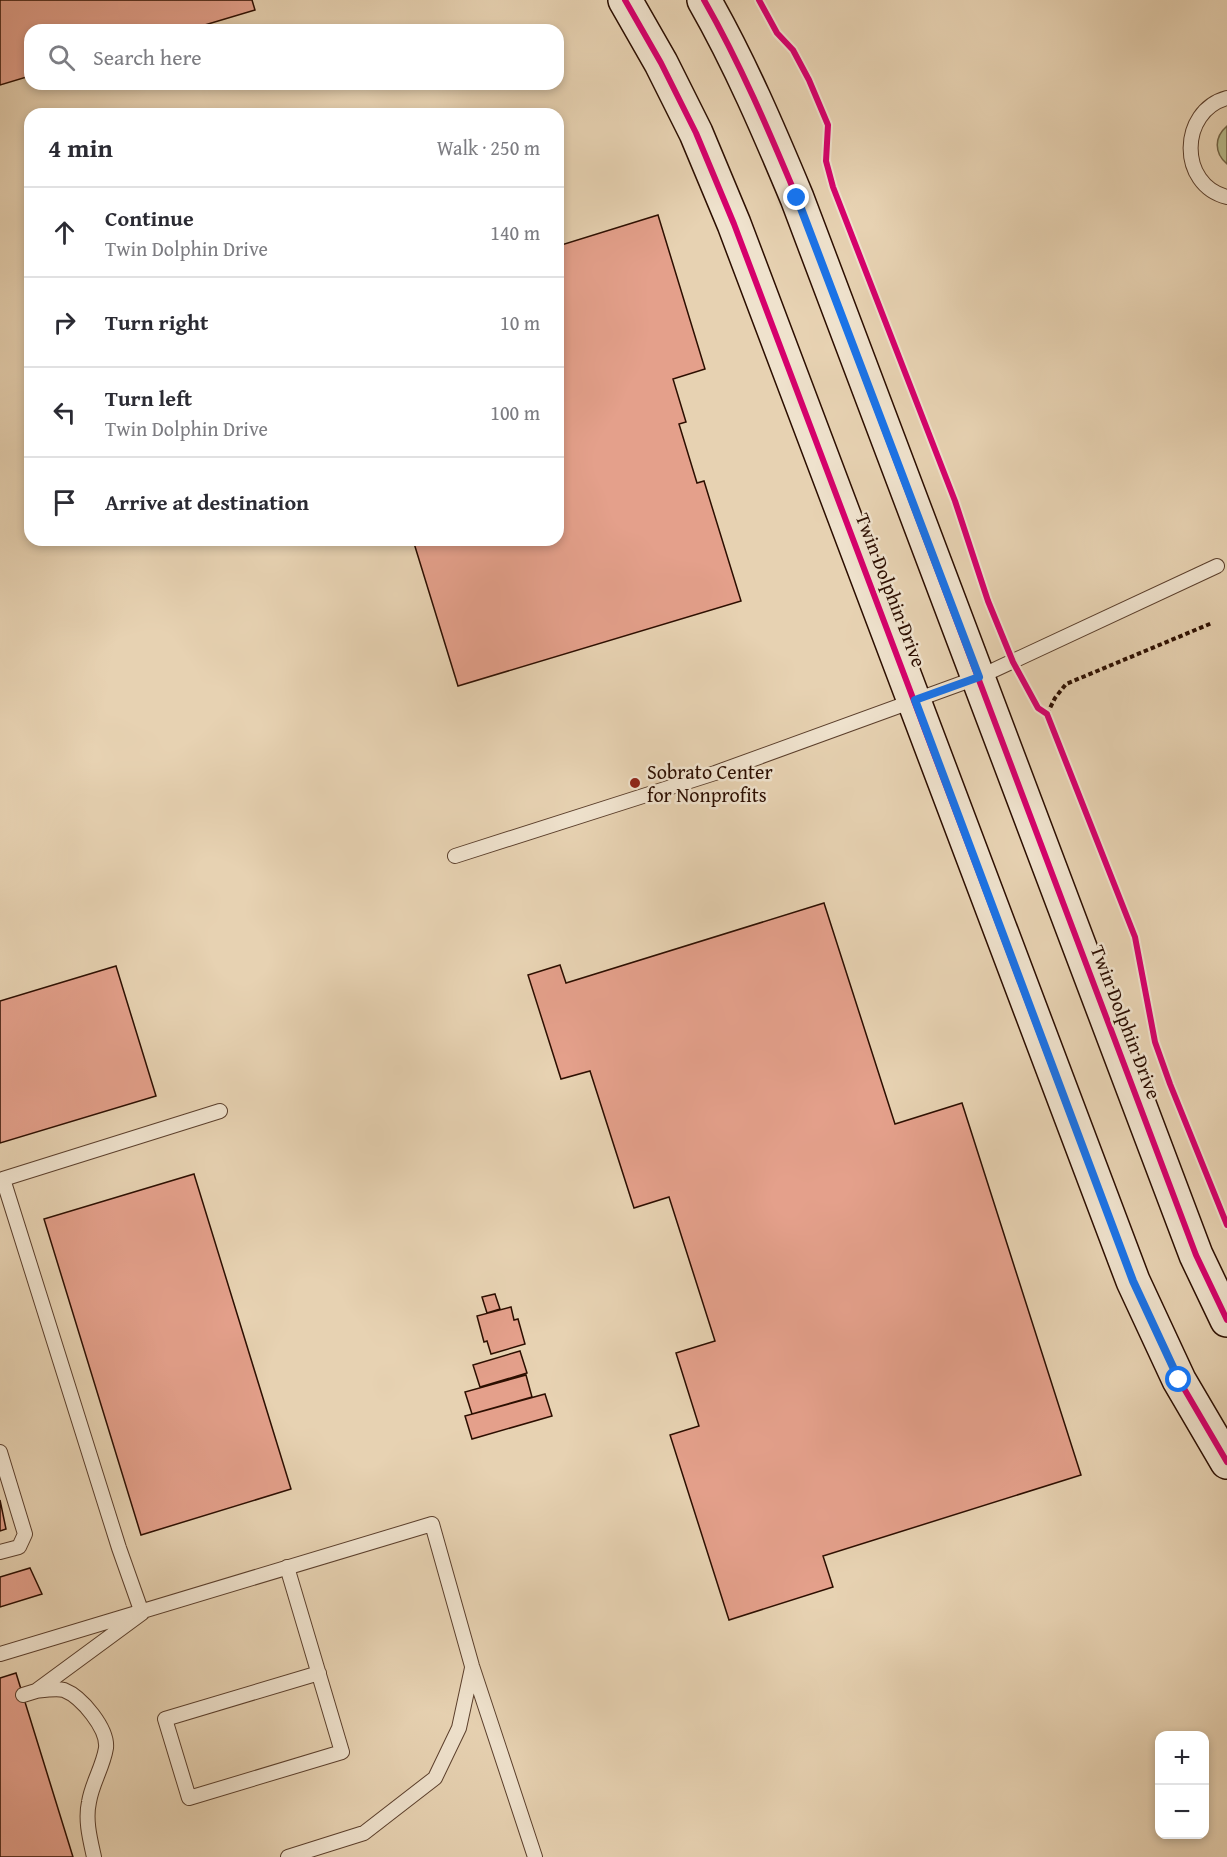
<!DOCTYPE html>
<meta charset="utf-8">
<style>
:root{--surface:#fff;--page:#f7f7f7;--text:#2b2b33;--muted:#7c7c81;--line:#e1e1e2}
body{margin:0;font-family:"Gentium Book Plus",serif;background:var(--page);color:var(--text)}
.controls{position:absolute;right:18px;bottom:18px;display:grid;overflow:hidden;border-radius:12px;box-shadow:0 3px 9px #0003}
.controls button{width:54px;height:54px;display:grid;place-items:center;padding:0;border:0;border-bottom:2px solid var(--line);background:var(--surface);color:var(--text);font:30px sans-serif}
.stop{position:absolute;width:18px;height:18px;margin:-14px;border:4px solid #1a73e8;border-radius:50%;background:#fff}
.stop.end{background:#1a73e8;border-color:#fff;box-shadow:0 2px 6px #0008}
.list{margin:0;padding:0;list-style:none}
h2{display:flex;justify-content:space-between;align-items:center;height:78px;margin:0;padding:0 24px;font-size:26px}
h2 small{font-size:20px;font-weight:400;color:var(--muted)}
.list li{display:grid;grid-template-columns:39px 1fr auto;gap:18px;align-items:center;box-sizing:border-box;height:90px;padding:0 24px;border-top:2px solid var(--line)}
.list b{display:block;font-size:22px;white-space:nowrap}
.list p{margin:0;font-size:20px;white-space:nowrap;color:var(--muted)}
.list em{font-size:20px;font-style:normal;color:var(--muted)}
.icon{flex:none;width:33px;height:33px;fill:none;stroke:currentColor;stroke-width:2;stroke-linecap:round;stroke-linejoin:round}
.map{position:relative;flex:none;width:1227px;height:1857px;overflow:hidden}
.search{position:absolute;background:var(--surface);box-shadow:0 3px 9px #0003;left:24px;top:24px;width:540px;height:66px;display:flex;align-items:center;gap:15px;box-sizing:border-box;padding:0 21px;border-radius:18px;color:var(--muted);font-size:22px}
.panel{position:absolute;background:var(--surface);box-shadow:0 3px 9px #0003;left:24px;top:108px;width:540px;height:438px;border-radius:18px}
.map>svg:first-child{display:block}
.green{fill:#b7bb8b;stroke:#726446;stroke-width:1.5}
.building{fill:#e4a08b;stroke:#2c0e00;stroke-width:1.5}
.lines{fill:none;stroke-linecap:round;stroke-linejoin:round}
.lane-casing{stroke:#5b3f2c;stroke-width:16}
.secondary-casing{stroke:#2c0e00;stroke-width:36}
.path{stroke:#2c0e00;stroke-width:4;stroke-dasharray:4.5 3;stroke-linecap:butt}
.lane{stroke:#efe2cd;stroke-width:14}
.secondary{stroke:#efe2cd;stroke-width:33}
.cycleway-casing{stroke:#efe2cd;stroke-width:10}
.cycleway{stroke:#d6006c;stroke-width:6}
.route{stroke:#1a73e8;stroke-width:8}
.poi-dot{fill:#8f2418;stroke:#efe2cd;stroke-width:2}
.labels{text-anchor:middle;stroke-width:5;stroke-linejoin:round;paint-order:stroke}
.street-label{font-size:20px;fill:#2c0e00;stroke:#efe2cd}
.poi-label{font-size:20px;fill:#2c0e00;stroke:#efe2cd;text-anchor:start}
</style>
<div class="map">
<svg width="1227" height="1857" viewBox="0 0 1227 1857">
<rect width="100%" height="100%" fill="#e7d2b2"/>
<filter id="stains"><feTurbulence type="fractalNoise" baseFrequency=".00333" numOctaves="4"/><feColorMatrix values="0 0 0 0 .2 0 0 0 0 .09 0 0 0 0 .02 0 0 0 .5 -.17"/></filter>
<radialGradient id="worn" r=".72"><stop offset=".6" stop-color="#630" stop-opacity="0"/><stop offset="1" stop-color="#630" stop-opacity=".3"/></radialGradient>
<!-- green -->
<path class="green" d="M1227,126V164C1214,153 1214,137 1227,126Z"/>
<!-- building -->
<path class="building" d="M0,0H252L255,10L188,30H30V76L0,85Z
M658,215L705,369L673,379L686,422L679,424L697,483L704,481L741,601L458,686L413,540H558V246Z
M824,903L895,1124L962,1103L1081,1475L823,1556L833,1587L729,1620L670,1435L699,1426L676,1353L715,1341L669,1197L634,1208L590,1071L561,1079L528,975L560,965L566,983Z
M116,966L156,1096L0,1143V1001Z
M194,1174L291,1489L141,1535L44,1219Z
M495,1294L500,1309L487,1313L482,1297Z
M511,1307L514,1320L518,1319L525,1344L491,1354L487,1341L484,1342L477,1316Z
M520,1351L527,1373L480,1387L473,1365Z
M526,1375L532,1397L472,1414L465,1392Z
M545,1394L552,1416L472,1439L465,1416Z
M0,1500L6,1529L0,1531Z
M30,1568L42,1594L0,1607V1577Z
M16,1673L73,1857H0V1678Z"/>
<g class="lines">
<defs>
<path id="lane" d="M1227,98C1179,111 1178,185 1227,197
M455,856L715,773L979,677L1217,566
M0,1452L25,1534L19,1547L0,1552
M287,1567L342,1752L189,1798L165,1719L319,1673
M0,1654L432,1524L472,1666L535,1857
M36,1691C44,1690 57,1688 64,1690C82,1697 108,1729 106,1748C103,1767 92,1783 89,1802C85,1820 90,1839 94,1857
M23,1695L36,1691L142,1613L119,1548L3,1179L220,1111
M288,1857L364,1833L435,1778L459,1728L472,1668"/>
<path id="secondary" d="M625,0L661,63L696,133L734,224L1133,1281L1179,1380L1227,1462
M704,0C740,63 769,131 797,198L1196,1255L1227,1320"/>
</defs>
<!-- lane casing -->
<use href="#lane" class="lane-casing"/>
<!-- secondary casing -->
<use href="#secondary" class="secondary-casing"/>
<!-- path -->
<path class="path" d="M1047,714L1055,698L1066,684L1212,623"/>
<!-- lane -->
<use href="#lane" class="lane"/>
<!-- secondary -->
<use href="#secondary" class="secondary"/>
<defs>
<path id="cycleway" d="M625,0L661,63L696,133L734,224L1133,1281L1179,1380L1227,1462
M704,0C740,63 769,131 797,198L1196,1255L1227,1320
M759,0L777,33L793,50L809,80L828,125L826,161L833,187L955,501L988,601L1013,662L1038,708L1047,714L1135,937L1155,1042L1170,1084L1227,1225"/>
</defs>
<!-- cycleway casing -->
<use href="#cycleway" class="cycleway-casing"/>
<!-- cycleway -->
<use href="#cycleway" class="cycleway"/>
</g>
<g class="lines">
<!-- route -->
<path class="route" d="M797,198L979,677L915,700L1133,1281L1179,1380"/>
</g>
<!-- markers -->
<circle class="poi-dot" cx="635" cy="783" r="6"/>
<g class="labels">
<!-- street labels -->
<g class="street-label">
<text transform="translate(891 590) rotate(69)" y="7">Twin Dolphin Drive</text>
<text transform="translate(1126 1022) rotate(69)" y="7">Twin Dolphin Drive</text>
</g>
<!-- poi labels -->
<g class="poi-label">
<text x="647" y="779">Sobrato Center<tspan x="647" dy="23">for Nonprofits</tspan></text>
</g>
</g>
<rect width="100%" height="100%" filter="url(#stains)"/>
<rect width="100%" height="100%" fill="url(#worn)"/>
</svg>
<div class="controls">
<button>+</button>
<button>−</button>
</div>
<div class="stop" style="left:1179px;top:1380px"></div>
<div class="stop end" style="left:797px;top:198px"></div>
<div class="search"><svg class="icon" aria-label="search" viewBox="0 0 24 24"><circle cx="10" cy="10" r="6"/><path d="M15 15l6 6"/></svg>Search here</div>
<section class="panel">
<h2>4 min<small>Walk · 250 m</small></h2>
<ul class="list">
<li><svg class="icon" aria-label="ahead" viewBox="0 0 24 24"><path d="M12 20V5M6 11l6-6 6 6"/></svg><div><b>Continue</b><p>Twin Dolphin Drive</p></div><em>140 m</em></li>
<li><svg class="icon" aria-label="right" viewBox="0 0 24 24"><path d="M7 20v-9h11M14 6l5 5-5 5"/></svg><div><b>Turn right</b></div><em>10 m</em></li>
<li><svg class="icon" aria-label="left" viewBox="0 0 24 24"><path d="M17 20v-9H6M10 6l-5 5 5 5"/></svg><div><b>Turn left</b><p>Twin Dolphin Drive</p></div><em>100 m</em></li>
<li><svg class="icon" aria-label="arrive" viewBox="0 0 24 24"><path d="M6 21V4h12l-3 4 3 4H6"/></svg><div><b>Arrive at destination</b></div></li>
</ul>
</section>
</div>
